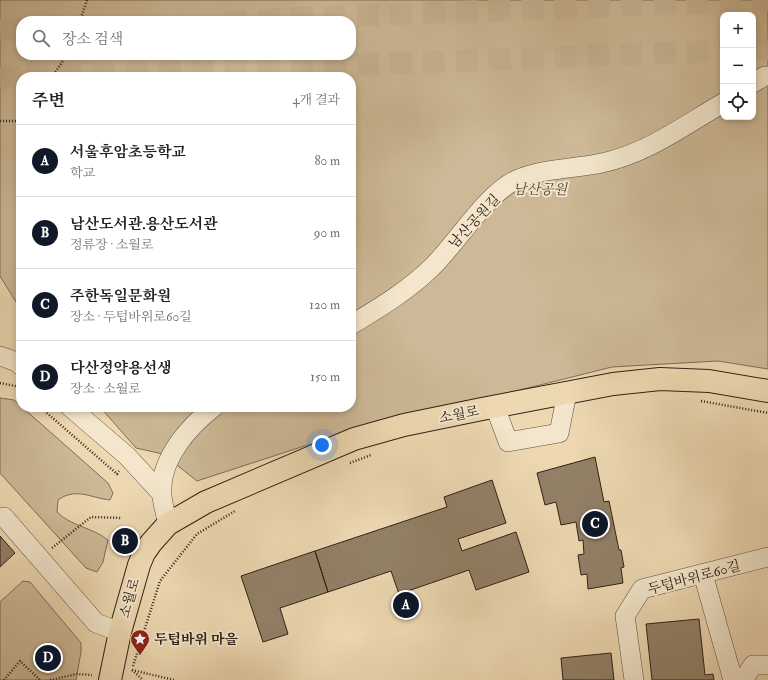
<!DOCTYPE html>
<html lang="ko">
<meta charset="utf-8">
<style>
:root{--surface:#fff;--page:#f2f2f2;--text:#222;--muted:#767676;--line:#e0e0e0;--accent:#111827}
body{margin:0;font-family:"IM FELL Double Pica","Noto Serif KR",serif;background:var(--page);color:var(--text)}
.controls{position:absolute;right:12px;top:12px;display:grid;overflow:hidden;border-radius:8px;box-shadow:0 2px 6px #0003}
.controls button{width:36px;height:36px;display:grid;place-items:center;padding:0;border:0;border-bottom:1px solid var(--line);background:var(--surface);color:var(--text);font:20px sans-serif}
.you{position:absolute;left:322px;top:445px;width:14px;height:14px;margin:-10px;border:3px solid #fff;border-radius:50%;background:#1a73e8;box-shadow:0 0 0 6px #1a73e833}
.badge{display:grid;place-items:center;width:26px;height:26px;border-radius:50%;background:var(--accent);color:#fff;font-size:13px;font-weight:700}
.pin{position:absolute;translate:-50% -50%;border:2px solid #fff;box-shadow:0 1px 4px #0006}
.list{margin:0;padding:0;list-style:none}
h2{display:flex;justify-content:space-between;align-items:center;height:52px;margin:0;padding:0 16px;font-size:17px}
h2 small{font-size:13px;font-weight:400;color:var(--muted)}
.list li{display:grid;grid-template-columns:26px 1fr auto;gap:12px;align-items:center;box-sizing:border-box;height:72px;padding:0 16px;border-top:1px solid var(--line)}
.list b{display:block;font-size:15px;white-space:nowrap}
.list p{margin:0;font-size:13px;white-space:nowrap;color:var(--muted)}
.list em{font-size:13px;font-style:normal;color:var(--muted)}
.icon{flex:none;width:22px;height:22px;fill:none;stroke:currentColor;stroke-width:2;stroke-linecap:round;stroke-linejoin:round}
.map{position:relative;flex:none;width:768px;height:680px;overflow:hidden}
.search{position:absolute;background:var(--surface);box-shadow:0 2px 6px #0003;left:16px;top:16px;width:340px;height:44px;display:flex;align-items:center;gap:10px;box-sizing:border-box;padding:0 14px;border-radius:16px;color:var(--muted);font-size:15px}
.panel{position:absolute;background:var(--surface);box-shadow:0 2px 6px #0003;left:16px;top:72px;width:340px;height:340px;border-radius:16px}
.map>svg:first-child{display:block}
.green{fill:#cdb997;stroke:#7e6d56;fill-rule:evenodd}
.building{fill:#928067;stroke:#2f2116}
.lines{fill:none;stroke-linecap:round;stroke-linejoin:round}
.major-tunnel{stroke:#c7b392;stroke-width:22;stroke-dasharray:22 11;stroke-linecap:butt}
.minor-casing{stroke:#5e4f3d;stroke-width:20}
.major-casing{stroke:#2f2116;stroke-width:24}
.path{stroke:#2f2116;stroke-width:2.5;stroke-dasharray:1 2;stroke-linecap:butt}
.minor{stroke:#f3e6cc;stroke-width:19}
.major{stroke:#edd8b1;stroke-width:22}
.labels{text-anchor:middle;stroke-width:4;stroke-linejoin:round;paint-order:stroke}
.park-label{font-size:14px;font-style:italic;fill:#564736;stroke:#f3e6cc}
.street-label{font-size:14px;fill:#2f2116;stroke:#f3e6cc}
.poi-label{font-size:14px;font-weight:bold;fill:#2f2116;stroke:#f3e6cc;text-anchor:start}
</style>
<div class="map">
<svg width="768" height="680" viewBox="0 0 768 680">
<rect width="100%" height="100%" fill="#edd8b1"/>
<filter id="stains"><feTurbulence type="fractalNoise" baseFrequency=".005" numOctaves="4"/><feColorMatrix values="0 0 0 0 .2 0 0 0 0 .09 0 0 0 0 .02 0 0 0 .5 -.17"/></filter>
<radialGradient id="worn" r=".72"><stop offset=".6" stop-color="#630" stop-opacity="0"/><stop offset="1" stop-color="#630" stop-opacity=".3"/></radialGradient>
<!-- green -->
<path class="green" d="M0,0H768V369L718,361L612,367L332,437L197,481L163,454L136,448L100,407H351V77H21V310L0,276ZM723,15H753V117H723ZM21,21H351V55H21Z
M0,398L14,400L108,483L113,493L110,500C91,498 76,487 58,500L57,512C72,527 92,527 108,540L103,562L97,572L86,568L0,473Z
M23,581L30,582L81,643V652L76,680H0V602Z"/>
<!-- building -->
<path class="building" d="M595,457L604,502L609,501L619,550H621L624,567L621,568L623,583L588,589L587,574L581,575L578,555L584,554L583,540L579,541L576,522L561,525L556,502L545,505L537,473Z
M492,480L506,523L458,539L462,551L516,532L529,572L476,590L469,570L399,594L391,571L328,592L315,551L447,507L444,497Z
M0,536L15,553L0,567Z
M315,551L328,592L280,608L288,634L263,642L241,576Z
M699,619L705,675L713,674L714,680H652L646,624Z
M611,653L614,680H563L561,658Z"/>
<g class="lines">
<!-- major-tunnel -->
<path class="major-tunnel" d="M225,21L768,0
M0,30L21,29
M753,50L768,49
M27,77L723,51
M0,78L21,77"/>
<defs>
<path id="minor" d="M753,83L765,76H768
M351,325C379,308 409,290 432,267C456,244 486,194 516,180C543,168 574,169 602,163C648,153 683,126 723,103
M0,356L17,362L21,366
M70,407L127,456L161,493
M497,412L508,442L559,433L566,398
M4,517L96,623L120,632
M168,524C166,514 162,504 162,494C159,460 189,426 214,407
M703,574L733,680
M634,680L625,616L642,589L768,557
M743,680L753,665H768"/>
<path id="major" d="M110,680L120,632L139,565L144,553L151,543L168,524L206,502L354,439L404,425L482,409L613,384L660,379L709,381L768,391"/>
</defs>
<!-- minor casing -->
<use href="#minor" class="minor-casing"/>
<!-- major casing -->
<use href="#major" class="major-casing"/>
<!-- path -->
<path class="path" d="M80,21L87,0
M52,77L67,55
M0,121H21
M0,383L15,386L21,391
M701,401L768,413
M40,407L117,474L119,471
M350,463L371,455
M52,548L91,517L122,518
M133,666L160,581L197,534L235,511
M132,670L174,680
M132,670L143,680
M4,680L20,661L40,680
M50,680L77,674L92,675"/>
<!-- minor -->
<use href="#minor" class="minor"/>
<!-- major -->
<use href="#major" class="major"/>
</g>
<!-- icons -->
<defs>
<symbol id="sight-pin" viewBox="-11 -11 22 30"><path d="M0 17L-7.5 6A9.5 9.5 0 1 1 7.5 6Z" fill="#8f2418" stroke="#f3e6cc"/><path d="M0-6L1.8-2.2L6-1.7L2.9 1.2L3.7 5.4L0 3.3L-3.7 5.4L-2.9 1.2L-6-1.7L-1.8-2.2Z" fill="#fff"/></symbol>
</defs>
<g fill-rule="evenodd">
<use href="#sight-pin" x="129" y="628" width="22" height="30"/>
</g>
<g class="labels">
<!-- park labels -->
<g class="park-label">
<text x="540" y="194">남산공원</text>
</g>
<!-- street labels -->
<g class="street-label">
<text transform="translate(474 221) rotate(-47)" y="5">남산공원길</text>
<text transform="translate(459 414) rotate(-11)" y="5">소월로</text>
<text transform="translate(694 577) rotate(-15)" y="5">두텁바위로60길</text>
<text transform="translate(129 598) rotate(-74)" y="5">소월로</text>
</g>
<!-- poi labels -->
<g class="poi-label">
<text x="154" y="644">두텁바위 마을</text>
</g>
</g>
<rect width="100%" height="100%" filter="url(#stains)"/>
<rect width="100%" height="100%" fill="url(#worn)"/>
</svg>
<div class="controls">
<button>+</button>
<button>−</button>
<button><svg class="icon" aria-label="locate" viewBox="0 0 24 24"><circle cx="12" cy="12" r="6"/><path d="M12 2v4M12 18v4M2 12h4M18 12h4"/></svg></button>
</div>
<div class="you"></div>
<div class="pin badge" style="left:406px;top:605px">A</div>
<div class="pin badge" style="left:125px;top:541px">B</div>
<div class="pin badge" style="left:595px;top:524px">C</div>
<div class="pin badge" style="left:48px;top:658px">D</div>
<div class="search"><svg class="icon" aria-label="search" viewBox="0 0 24 24"><circle cx="10" cy="10" r="6"/><path d="M15 15l6 6"/></svg>장소 검색</div>
<section class="panel">
<h2>주변<small>4개 결과</small></h2>
<ul class="list">
<li><span class="badge">A</span><div><b>서울후암초등학교</b><p>학교</p></div><em>80 m</em></li>
<li><span class="badge">B</span><div><b>남산도서관.용산도서관</b><p>정류장 · 소월로</p></div><em>90 m</em></li>
<li><span class="badge">C</span><div><b>주한독일문화원</b><p>장소 · 두텁바위로60길</p></div><em>120 m</em></li>
<li><span class="badge">D</span><div><b>다산정약용선생</b><p>장소 · 소월로</p></div><em>150 m</em></li>
</ul>
</section>
</div>
